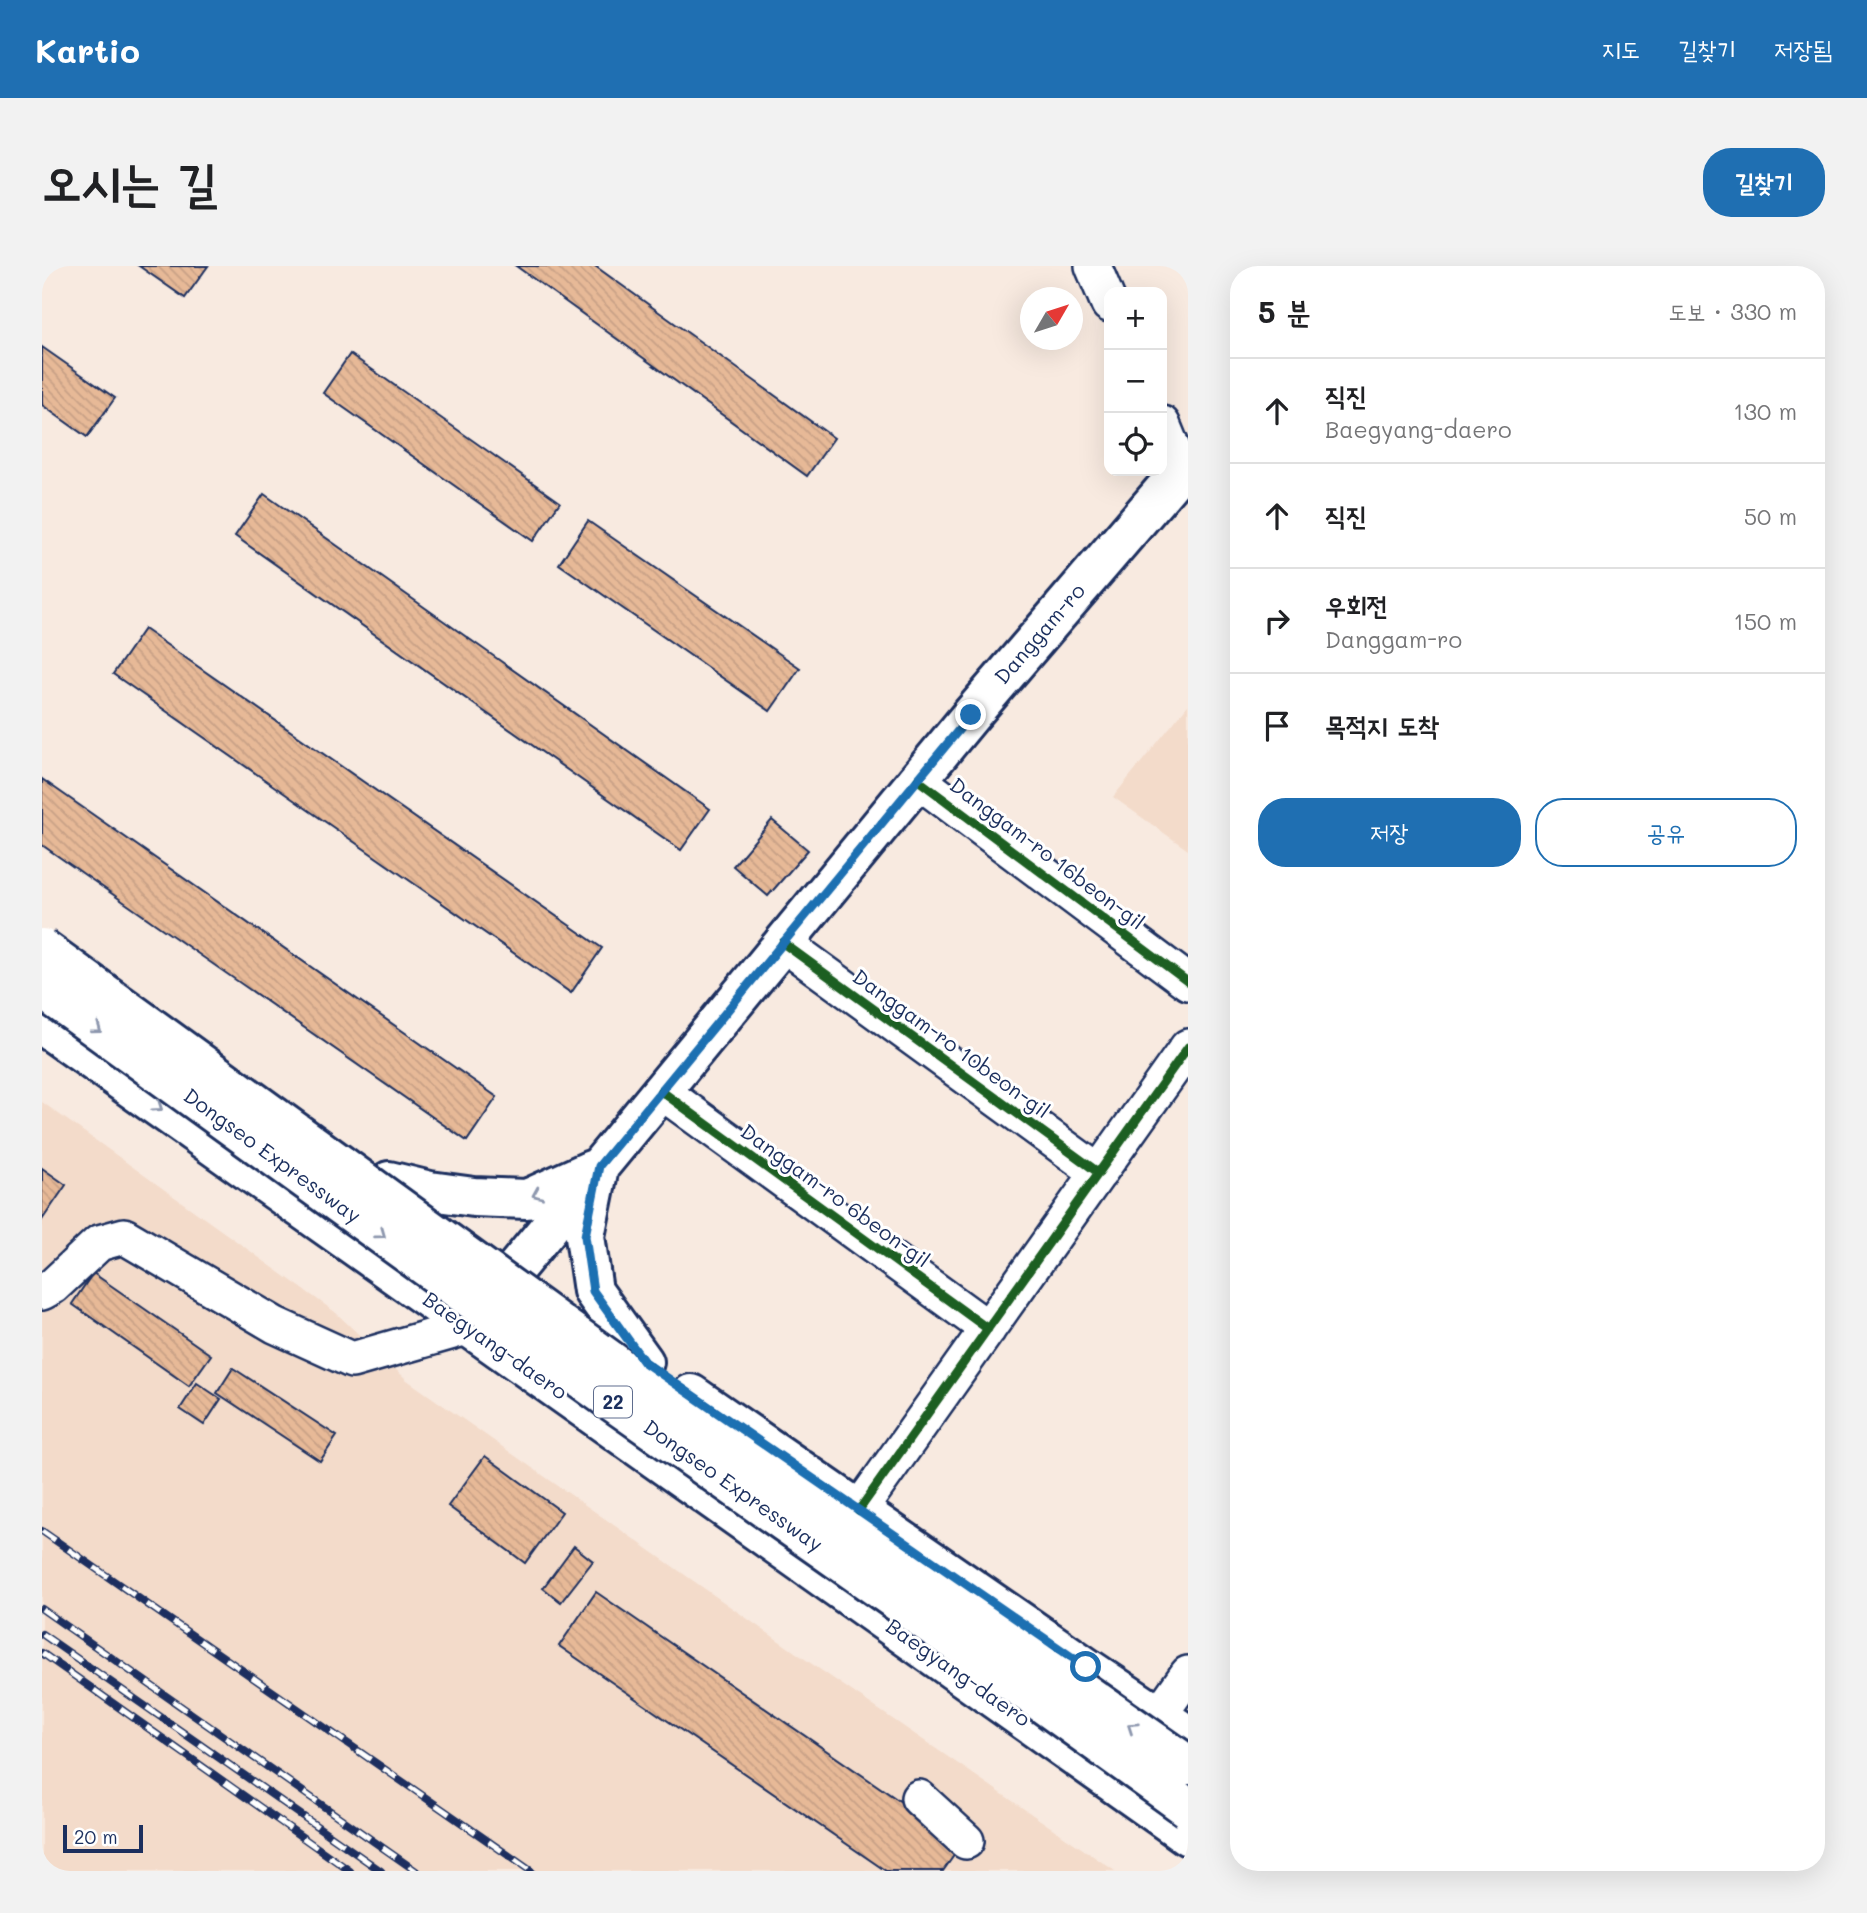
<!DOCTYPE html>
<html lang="ko">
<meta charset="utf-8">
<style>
:root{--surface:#fff;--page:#f2f2f2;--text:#202124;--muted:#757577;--line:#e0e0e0;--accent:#1f6fb2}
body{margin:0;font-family:Mali,"Poor Story",sans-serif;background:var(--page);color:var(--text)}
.controls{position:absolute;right:21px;top:21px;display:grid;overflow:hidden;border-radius:14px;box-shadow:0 7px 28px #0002}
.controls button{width:63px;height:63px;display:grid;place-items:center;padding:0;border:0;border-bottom:2px solid var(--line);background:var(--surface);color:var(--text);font:35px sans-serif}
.compass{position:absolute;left:978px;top:21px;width:63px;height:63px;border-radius:50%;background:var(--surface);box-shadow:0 7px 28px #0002;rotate:51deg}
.scale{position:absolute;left:21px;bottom:18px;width:80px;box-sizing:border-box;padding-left:7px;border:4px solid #1b2f5e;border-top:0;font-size:19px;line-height:24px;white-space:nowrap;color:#1b2f5e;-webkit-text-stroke:5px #fff;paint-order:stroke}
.stop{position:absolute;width:21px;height:21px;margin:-16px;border:5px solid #1f6fb2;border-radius:50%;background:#fff}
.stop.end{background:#1f6fb2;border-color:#fff;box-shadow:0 2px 7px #0008}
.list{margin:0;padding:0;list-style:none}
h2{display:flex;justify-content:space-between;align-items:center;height:91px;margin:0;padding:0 28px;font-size:30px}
h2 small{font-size:23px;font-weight:400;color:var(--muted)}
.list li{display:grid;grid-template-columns:46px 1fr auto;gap:21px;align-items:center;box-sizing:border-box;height:105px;padding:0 28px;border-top:2px solid var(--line)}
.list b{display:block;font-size:26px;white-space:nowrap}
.list p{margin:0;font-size:23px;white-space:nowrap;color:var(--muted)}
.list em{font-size:23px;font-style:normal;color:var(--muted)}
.actions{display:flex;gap:14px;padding:21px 28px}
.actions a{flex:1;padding:16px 0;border:2px solid var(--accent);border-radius:28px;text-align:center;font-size:24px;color:var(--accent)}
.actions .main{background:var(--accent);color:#fff}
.icon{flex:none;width:38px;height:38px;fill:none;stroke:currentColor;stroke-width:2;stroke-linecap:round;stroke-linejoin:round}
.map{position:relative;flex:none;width:1146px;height:1605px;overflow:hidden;border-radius:28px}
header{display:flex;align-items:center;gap:42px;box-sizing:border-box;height:98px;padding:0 35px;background:var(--accent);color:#fff}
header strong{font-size:33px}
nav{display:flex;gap:38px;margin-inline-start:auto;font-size:24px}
.intro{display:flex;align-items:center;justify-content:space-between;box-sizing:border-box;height:168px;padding:0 42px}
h1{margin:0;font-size:49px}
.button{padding:18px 32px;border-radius:28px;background:var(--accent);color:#fff;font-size:24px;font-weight:700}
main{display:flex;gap:42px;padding:0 42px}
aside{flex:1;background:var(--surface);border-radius:28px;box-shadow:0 7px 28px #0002}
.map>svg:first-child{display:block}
.built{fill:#f3dbca}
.building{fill:url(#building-back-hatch);stroke:#1b2f5e;stroke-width:2}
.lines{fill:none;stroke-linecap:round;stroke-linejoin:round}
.minor-casing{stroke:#1b2f5e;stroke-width:40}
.major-casing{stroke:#1b2f5e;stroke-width:44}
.minor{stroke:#fff;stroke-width:35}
.major{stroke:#fff;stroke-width:38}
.rail-casing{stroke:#1b2f5e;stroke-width:8}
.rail{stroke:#fff;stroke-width:5;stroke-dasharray:16;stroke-linecap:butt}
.highway-bridge-casing{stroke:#1b2f5e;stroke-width:44;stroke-linecap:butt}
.highway-bridge{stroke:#fff;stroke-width:38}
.cycleway-casing{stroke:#fff;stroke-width:13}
.cycleway{stroke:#1b5e20;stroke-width:9}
.oneway{stroke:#8d97ae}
.route{stroke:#1f6fb2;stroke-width:9}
.labels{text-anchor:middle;stroke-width:6;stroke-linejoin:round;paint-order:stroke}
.shield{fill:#fff;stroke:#5f6d8e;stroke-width:2}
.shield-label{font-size:19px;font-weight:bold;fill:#1b2f5e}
.street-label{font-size:21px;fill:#1b2f5e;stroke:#fff}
</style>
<header>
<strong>Kartio</strong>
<nav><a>지도</a><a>길찾기</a><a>저장됨</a></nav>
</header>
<div class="intro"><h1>오시는 길</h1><a class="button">길찾기</a></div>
<main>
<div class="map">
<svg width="1146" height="1605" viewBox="0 0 1146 1605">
<defs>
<pattern id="building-back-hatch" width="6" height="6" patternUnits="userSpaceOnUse" patternTransform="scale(1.75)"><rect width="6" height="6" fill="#e7b997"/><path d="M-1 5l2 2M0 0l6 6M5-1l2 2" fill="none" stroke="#c69f85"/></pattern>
</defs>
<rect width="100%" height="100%" fill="#f8eae0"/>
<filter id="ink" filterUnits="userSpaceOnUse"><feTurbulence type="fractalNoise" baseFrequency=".0143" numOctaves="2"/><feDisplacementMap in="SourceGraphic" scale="14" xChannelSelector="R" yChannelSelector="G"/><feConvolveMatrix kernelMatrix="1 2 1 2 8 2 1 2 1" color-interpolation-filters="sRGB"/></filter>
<g filter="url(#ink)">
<!-- built -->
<path class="built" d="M1146,439V584L1071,531Z
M0,836L293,1046L365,1114L770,1398L1073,1605H0Z"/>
<!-- building -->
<path class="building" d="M97,0H166L143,32Z
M474,0H553L792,172L765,210Z
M0,81L73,132L45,171L0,139Z
M308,88L518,236L491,275L281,127Z
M222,228L668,543L639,584L193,270Z
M546,255L758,402L728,445L517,298Z
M102,363L560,682L529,727L71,408Z
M0,513L455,831L425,875L0,579Z
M730,554L766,584L726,630L691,600Z
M0,902L24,919L0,954Z
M51,1007L169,1089L147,1120L30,1038Z
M191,1102L295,1170L278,1195L175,1127Z
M155,1117L179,1133L162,1159L138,1143Z
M443,1190L520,1246L483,1297L406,1240Z
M532,1280L551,1295L519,1336L501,1322Z
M554,1326L920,1578L901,1605H844L517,1380Z"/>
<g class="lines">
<defs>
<path id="minor" d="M1051,0L1067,38
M1120,158L1139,204
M876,514L1146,716
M741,677L1057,907
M619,825L946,1063
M0,1026L11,1020L57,977L82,970L233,1059L310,1094L425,1061
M817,1244L1146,781
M1117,1449L1146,1408
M877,1532L924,1575"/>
<path id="major" d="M0,759L1146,1570
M556,906L543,970L551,1025L602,1096
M347,915L388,925L432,931L485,933L549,904
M440,1043L929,449L1146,196
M649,1128L1044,1401L1146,1469"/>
</defs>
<!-- minor casing -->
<use href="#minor" class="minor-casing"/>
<!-- major casing -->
<use href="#major" class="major-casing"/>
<!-- minor -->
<use href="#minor" class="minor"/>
<!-- major -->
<use href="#major" class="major"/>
<defs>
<path id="rail" d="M0,1265L489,1605
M0,1343L374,1605
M0,1368L339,1605
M0,1387L308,1605"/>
</defs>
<!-- rail casing -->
<use href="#rail" class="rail-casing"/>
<!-- rail -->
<use href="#rail" class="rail"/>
<defs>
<path id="highway-bridge" d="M0,682L587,1108L1146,1499
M0,723L567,1133L1000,1437L1146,1542"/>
</defs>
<!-- highway-bridge casing -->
<use href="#highway-bridge" class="highway-bridge-casing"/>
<!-- highway-bridge -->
<use href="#highway-bridge" class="highway-bridge"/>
<defs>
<path id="cycleway" d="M876,514L1146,716
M741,677L1057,907
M619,825L946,1063
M817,1244L1146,781"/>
</defs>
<!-- cycleway casing -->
<use href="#cycleway" class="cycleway-casing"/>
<!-- cycleway -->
<use href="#cycleway" class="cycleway"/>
</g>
<!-- one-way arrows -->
<defs><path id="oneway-chevron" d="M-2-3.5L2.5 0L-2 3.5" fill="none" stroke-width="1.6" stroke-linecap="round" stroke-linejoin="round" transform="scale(1.75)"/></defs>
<g class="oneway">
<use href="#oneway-chevron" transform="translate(55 763) rotate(36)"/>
<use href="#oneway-chevron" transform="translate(116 841) rotate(35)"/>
<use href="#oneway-chevron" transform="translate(495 928) rotate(157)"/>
<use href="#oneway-chevron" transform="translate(339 968) rotate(36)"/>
<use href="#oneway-chevron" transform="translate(1090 1461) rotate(-146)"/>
</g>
</g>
<g class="lines" filter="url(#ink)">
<!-- route -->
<path class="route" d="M929,449L557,900L543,970L551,1025L602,1096L1044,1401"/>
</g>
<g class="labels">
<!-- shield labels -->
<rect class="shield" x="552" y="1120.5" width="38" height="31" rx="5"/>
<g class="shield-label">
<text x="571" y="1143">22</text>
</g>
<!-- street labels -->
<g class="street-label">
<text transform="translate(998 368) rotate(-49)" y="7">Danggam-ro</text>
<text transform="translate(1005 588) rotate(37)" y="7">Danggam-ro 16beon-gil</text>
<text transform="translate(909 778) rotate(36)" y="7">Danggam-ro 10beon-gil</text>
<text transform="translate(230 890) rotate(36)" y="7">Dongseo Expressway</text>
<text transform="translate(793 930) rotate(36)" y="7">Danggam-ro 6beon-gil</text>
<text transform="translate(453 1080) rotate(35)" y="7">Baegyang-daero</text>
<text transform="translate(691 1220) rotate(35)" y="7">Dongseo Expressway</text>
<text transform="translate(916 1407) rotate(35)" y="7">Baegyang-daero</text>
</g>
</g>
</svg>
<div class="controls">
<button>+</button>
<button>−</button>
<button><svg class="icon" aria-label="locate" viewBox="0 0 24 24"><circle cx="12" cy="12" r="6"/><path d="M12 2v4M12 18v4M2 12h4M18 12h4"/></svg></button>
</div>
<svg class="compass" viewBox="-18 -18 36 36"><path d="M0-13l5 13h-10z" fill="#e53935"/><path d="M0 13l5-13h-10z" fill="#757577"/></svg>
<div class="scale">20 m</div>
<div class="stop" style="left:1044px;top:1401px"></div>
<div class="stop end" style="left:929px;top:449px"></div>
</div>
<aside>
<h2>5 분<small>도보 · 330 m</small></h2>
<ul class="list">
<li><svg class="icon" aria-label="ahead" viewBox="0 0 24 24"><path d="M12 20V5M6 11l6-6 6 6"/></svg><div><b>직진</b><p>Baegyang-daero</p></div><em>130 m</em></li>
<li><svg class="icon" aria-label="ahead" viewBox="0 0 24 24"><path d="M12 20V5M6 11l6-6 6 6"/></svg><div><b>직진</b></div><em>50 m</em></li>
<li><svg class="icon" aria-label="right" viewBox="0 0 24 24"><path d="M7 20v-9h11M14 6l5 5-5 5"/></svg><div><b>우회전</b><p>Danggam-ro</p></div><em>150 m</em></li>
<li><svg class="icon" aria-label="arrive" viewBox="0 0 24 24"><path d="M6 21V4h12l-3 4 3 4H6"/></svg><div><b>목적지 도착</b></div></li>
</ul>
<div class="actions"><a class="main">저장</a><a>공유</a></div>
</aside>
</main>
